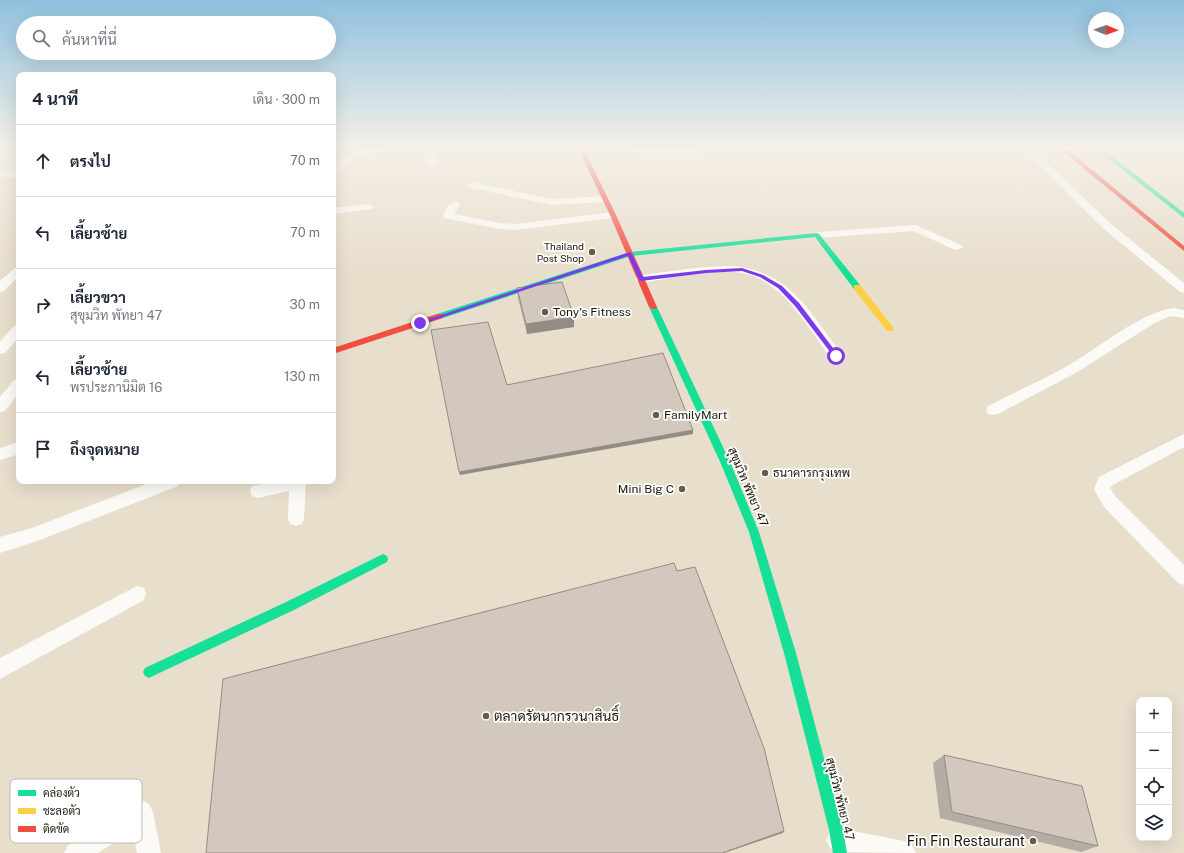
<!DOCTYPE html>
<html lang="th">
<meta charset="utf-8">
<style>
:root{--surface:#fff;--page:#f6f6f7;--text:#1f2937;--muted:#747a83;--line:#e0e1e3}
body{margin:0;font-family:"Public Sans",Sarabun,sans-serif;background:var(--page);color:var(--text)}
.controls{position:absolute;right:12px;bottom:12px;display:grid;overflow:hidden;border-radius:8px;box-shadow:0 4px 16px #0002}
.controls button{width:36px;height:36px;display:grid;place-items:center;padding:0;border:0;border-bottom:1px solid var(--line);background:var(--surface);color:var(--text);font:20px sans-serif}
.compass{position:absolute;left:1088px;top:12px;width:36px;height:36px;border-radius:50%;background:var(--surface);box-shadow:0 4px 16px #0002;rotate:91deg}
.stop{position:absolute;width:12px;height:12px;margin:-9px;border:3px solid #7c3aed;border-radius:50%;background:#fff}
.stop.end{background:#7c3aed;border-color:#fff;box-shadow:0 1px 4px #0008}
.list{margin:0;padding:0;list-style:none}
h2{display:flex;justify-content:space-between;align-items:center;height:52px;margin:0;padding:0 16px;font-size:17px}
h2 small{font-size:13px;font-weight:400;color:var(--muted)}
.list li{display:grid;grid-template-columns:26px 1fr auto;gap:12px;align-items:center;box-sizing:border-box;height:72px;padding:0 16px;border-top:1px solid var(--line)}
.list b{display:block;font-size:15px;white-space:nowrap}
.list p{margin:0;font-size:13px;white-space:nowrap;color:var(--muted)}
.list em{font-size:13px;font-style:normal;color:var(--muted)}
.icon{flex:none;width:22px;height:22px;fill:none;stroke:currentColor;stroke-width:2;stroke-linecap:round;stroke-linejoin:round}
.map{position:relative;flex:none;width:1184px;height:853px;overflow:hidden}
.search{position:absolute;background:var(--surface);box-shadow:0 4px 16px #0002;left:16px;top:16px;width:320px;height:44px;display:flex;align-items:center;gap:10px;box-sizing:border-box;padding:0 14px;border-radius:22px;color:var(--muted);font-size:15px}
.panel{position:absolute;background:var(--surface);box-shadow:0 4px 16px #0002;left:16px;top:72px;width:320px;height:412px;border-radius:8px}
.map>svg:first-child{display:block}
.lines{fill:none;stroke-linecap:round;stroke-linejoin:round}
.street{fill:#fcfaf7;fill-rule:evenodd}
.fast{fill:#16e098;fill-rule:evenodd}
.slow{fill:#ffcf43;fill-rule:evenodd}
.jam{fill:#f24e42;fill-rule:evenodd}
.wall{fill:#b5aca3}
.shaded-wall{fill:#948c84}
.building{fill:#d3c8bd;stroke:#948c84}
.route{fill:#7c3aed}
.poi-dot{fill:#645d4e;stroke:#fff;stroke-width:1.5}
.labels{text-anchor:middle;stroke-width:3.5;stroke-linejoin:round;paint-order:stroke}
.far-poi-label{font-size:10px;fill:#1d170a;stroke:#fff;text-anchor:end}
.poi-label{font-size:12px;fill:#1d170a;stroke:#fff;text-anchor:start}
.street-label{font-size:12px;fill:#1d170a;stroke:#fff}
.near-poi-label{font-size:14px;fill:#1d170a;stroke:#fff;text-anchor:start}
.key{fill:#fff;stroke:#bbb9b6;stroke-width:1}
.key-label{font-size:11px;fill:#1d170a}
</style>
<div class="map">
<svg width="1184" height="853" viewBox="0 0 1184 853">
<rect width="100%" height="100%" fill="#e8decc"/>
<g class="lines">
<!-- street -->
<path class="street" d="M366,149H385L384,151L359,156L348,161L343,170L340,171L335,168L341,157L353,152Z
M425,149H435L437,164L435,166H429L427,164Z
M629,149H702L703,150L698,153L633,152Z
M1023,149H1033L1112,225L1184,283V293L1180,292L1104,229Z
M0,170L19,172V178L0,176Z
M472,182L551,199L605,196L610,199L605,202L551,205L468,187L467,185Z
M456,201L461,204L454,214L500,223L515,224L613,212L618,215L613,218L515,230L500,229L444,218L443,216C445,209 449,203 456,201Z
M368,204L373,207L372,209L333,214V208Z
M916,225L961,245L963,247L957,250L953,249L914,231L817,238L811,235L817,232Z
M19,266V276L4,291L0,292V281L15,268Z
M729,266C789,269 808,310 841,353L843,356L841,359L836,361L831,359C816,338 802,315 783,296C773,286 761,278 747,274C717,267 671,278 641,283L637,282L635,279L637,276L641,275L704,267Z
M1173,308L1184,310V318L1170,316L1153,324L1079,371L998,414L993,415L988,414L986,410L988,406C1015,392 1043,380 1069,365C1100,347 1138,314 1173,308Z
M19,325V337L5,353L0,354V342L14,326Z
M19,378V393L5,411L0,412V397L14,380Z
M1184,434V447L1111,486L1110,488L1116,497L1184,565V585L1178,583L1104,507L1094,489L1099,477Z
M19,442V454L0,460V448Z
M154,481H180L178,486L40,540L0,553V537L32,528Z
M279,481H306L304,519L302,524L296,526L290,524L288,519L289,491L258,498L252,496L250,491L252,486Z
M137,586L144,588L146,594L144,600L0,679V658Z
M141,800L149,804L153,812L161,853H137L133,831L98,853H64L68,845L133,804Z
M838,828L904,841L912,845L916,853L838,852L830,848L826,840L830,832Z"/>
<!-- fast -->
<path class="fast" d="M1096,149H1103L1184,213V218Z
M817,233L819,234L860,285V289H854L815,237L631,256L443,318H437L436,316L437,314L630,252Z
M650,305H653L657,307L731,464L759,532L796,653L843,830L847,853H833L829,830L784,653L749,532L721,464L649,307Z
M383,554L387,556L388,559L387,562L294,610L153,676L149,678L145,676L143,672L145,668L286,602Z"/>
<!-- slow -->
<path class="slow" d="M854,285H860L893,327L894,329L893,331H887L854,289Z"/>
<!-- jam -->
<path class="jam" d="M578,149H584L616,215L657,307L656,309H653L649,307L610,215Z
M1060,149H1067L1184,246V251Z
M437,314H443L444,316L443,318L333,354V348Z"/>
</g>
<!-- wall -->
<path class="wall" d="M333,149H349L347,154L333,153Z
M517,288L574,317V327L527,334L518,298Z
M944,755L1098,846L1081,852L940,818L933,763Z"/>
<!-- shaded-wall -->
<path class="shaded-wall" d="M345,149H349L347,154Z
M574,317V327L527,334L526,324Z
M693,430V434L460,475L459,472Z
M784,831L783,833L724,853H722Z"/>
<!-- building -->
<path class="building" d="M562,282L574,317L526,324L517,288Z
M488,322L507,385L663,353L693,430L459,472L431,330Z
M674,563L677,571L695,567L764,748L784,831L722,853H206L223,679Z
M944,755L1082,786L1098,846L952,812Z"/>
<!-- sky -->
<linearGradient id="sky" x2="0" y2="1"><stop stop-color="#8fc1de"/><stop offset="0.55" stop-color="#f5f0e8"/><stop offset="1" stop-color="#f5f0e8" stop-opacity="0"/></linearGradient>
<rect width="1184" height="269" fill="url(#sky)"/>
<!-- route -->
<path class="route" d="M630,252L632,254L643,277L706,270L742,268L763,275L782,286L799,303L839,356L834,357L795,306L778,288L760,277L742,271L706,273L641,281L639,279L628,256L422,324L417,323Z"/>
<!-- markers -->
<g class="poi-dot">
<circle cx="592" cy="252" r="4"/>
<circle cx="545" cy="312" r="4"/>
<circle cx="656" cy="415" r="4"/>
<circle cx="765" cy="473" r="4"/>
<circle cx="682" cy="489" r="4"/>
<circle cx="486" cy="716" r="4"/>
<circle cx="1033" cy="841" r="4"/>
</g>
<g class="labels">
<!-- far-poi labels -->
<g class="far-poi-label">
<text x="584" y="250">Thailand<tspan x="584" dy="12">Post Shop</tspan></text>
</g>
<!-- poi labels -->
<g class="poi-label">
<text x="553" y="316">Tony's Fitness</text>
<text x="664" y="419">FamilyMart</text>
<text x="773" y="477">ธนาคารกรุงเทพ</text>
<text x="674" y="493" text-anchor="end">Mini Big C</text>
</g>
<!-- street labels -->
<g class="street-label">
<text transform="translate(748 487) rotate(67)" y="4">สุขุมวิท พัทยา 47</text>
<text transform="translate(840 799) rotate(76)" y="4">สุขุมวิท พัทยา 47</text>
</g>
<!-- near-poi labels -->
<g class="near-poi-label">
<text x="494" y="721">ตลาดรัตนากรวนาสินธิ์</text>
<text x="1025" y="846" text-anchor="end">Fin Fin Restaurant</text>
</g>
</g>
<!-- legend -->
<rect x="10" y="779" width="132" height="64" rx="6" class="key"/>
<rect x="18" y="790" width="18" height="6" fill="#16e098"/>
<rect x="18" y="808" width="18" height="6" fill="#ffcf43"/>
<rect x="18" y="826" width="18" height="6" fill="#f24e42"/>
<g class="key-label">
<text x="43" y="797">คล่องตัว</text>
<text x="43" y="815">ชะลอตัว</text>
<text x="43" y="833">ติดขัด</text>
</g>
</svg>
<div class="controls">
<button>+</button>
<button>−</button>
<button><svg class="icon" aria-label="locate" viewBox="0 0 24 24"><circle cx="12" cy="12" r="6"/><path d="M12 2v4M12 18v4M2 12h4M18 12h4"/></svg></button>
<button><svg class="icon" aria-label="layers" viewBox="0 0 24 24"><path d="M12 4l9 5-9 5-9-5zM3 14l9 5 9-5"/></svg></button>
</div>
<svg class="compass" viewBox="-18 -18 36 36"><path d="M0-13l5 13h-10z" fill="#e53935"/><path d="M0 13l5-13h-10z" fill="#747a83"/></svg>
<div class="stop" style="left:836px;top:356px"></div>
<div class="stop end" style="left:420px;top:323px"></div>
<div class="search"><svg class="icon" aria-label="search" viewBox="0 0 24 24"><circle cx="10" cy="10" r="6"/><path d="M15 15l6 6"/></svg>ค้นหาที่นี่</div>
<section class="panel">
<h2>4 นาที<small>เดิน · 300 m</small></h2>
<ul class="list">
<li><svg class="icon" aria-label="ahead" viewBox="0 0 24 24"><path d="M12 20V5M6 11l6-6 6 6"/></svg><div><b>ตรงไป</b></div><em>70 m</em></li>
<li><svg class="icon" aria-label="left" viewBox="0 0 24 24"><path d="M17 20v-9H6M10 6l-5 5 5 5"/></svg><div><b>เลี้ยวซ้าย</b></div><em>70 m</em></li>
<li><svg class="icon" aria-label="right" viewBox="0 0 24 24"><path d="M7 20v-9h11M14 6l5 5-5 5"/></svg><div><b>เลี้ยวขวา</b><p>สุขุมวิท พัทยา 47</p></div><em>30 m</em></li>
<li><svg class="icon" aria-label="left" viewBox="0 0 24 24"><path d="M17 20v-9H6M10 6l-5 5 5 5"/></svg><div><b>เลี้ยวซ้าย</b><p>พรประภานิมิต 16</p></div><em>130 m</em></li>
<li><svg class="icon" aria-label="arrive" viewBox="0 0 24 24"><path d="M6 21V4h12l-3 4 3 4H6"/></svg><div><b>ถึงจุดหมาย</b></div></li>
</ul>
</section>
</div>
